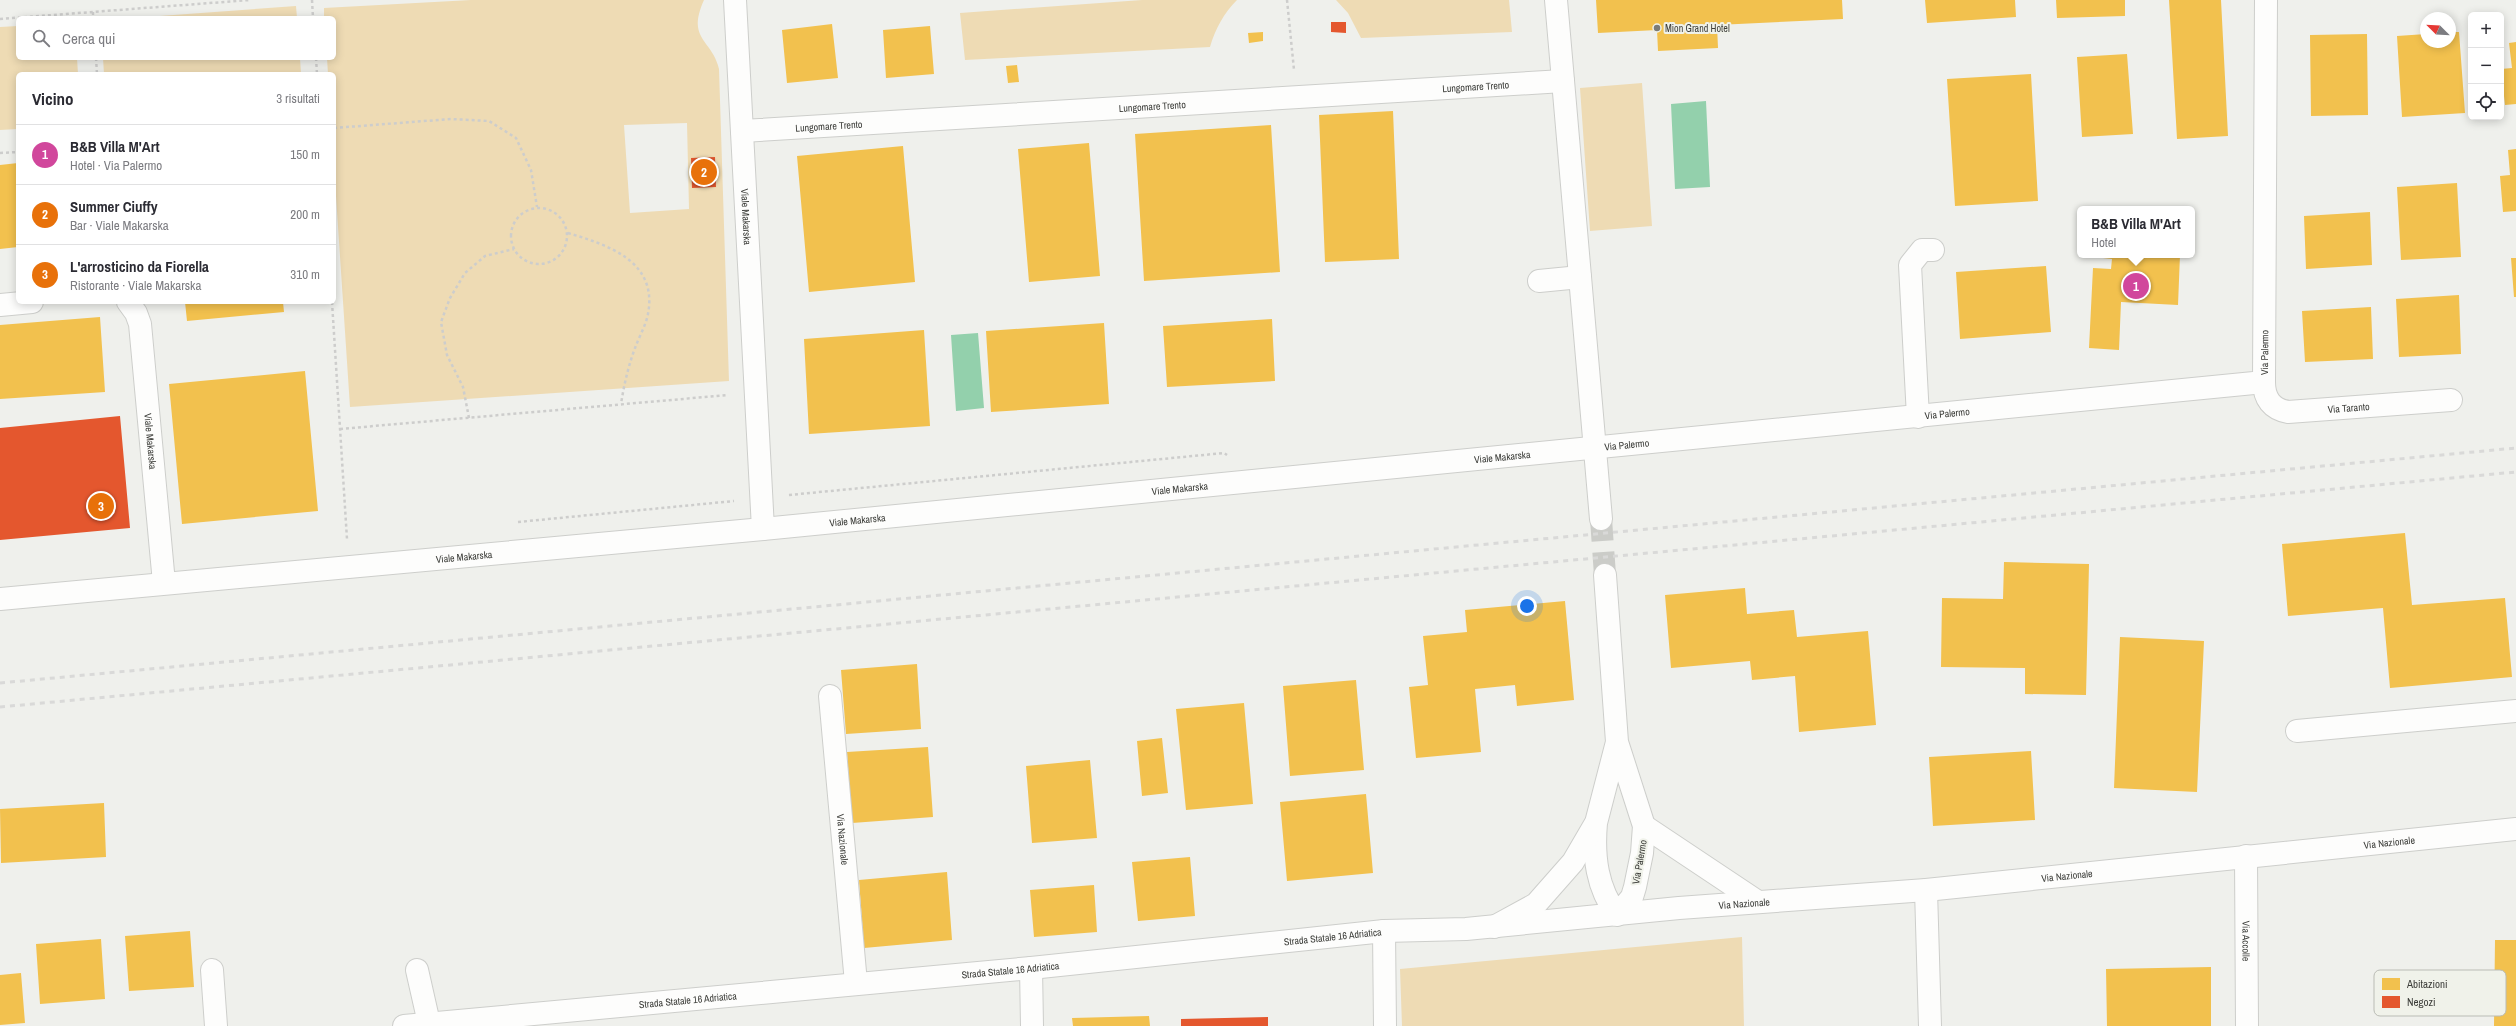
<!DOCTYPE html>
<html lang="it">
<meta charset="utf-8">
<style>
:root{--surface:#fff;--page:#f7f7f7;--text:#2b2b33;--muted:#7c7c81;--line:#e1e1e2;--accent:#ea580c}
body{margin:0;font-family:"Archivo Narrow",sans-serif;background:var(--page);color:var(--text)}
.controls{position:absolute;right:12px;top:12px;display:grid;overflow:hidden;border-radius:6px;box-shadow:0 2px 10px #0003}
.controls button{width:36px;height:36px;display:grid;place-items:center;padding:0;border:0;border-bottom:1px solid var(--line);background:var(--surface);color:var(--text);font:20px sans-serif}
.compass{position:absolute;left:2420px;top:12px;width:36px;height:36px;border-radius:50%;background:var(--surface);box-shadow:0 2px 10px #0003;rotate:294deg}
.you{position:absolute;left:1527px;top:606px;width:14px;height:14px;margin:-10px;border:3px solid #fff;border-radius:50%;background:#1a73e8;box-shadow:0 0 0 6px #1a73e833}
.badge{display:grid;place-items:center;width:26px;height:26px;border-radius:50%;background:var(--accent);color:#fff;font-size:13px;font-weight:700}
.pin{position:absolute;translate:-50% -50%;border:2px solid #fff;box-shadow:0 1px 4px #0006}
.popup{position:absolute;left:2077px;top:206px;width:118px;height:52px;box-sizing:border-box;display:grid;place-content:center;border-radius:6px;background:var(--surface);filter:drop-shadow(0 1px 3px #0005);font-size:13px;white-space:nowrap;color:var(--muted)}
.popup b{font-size:15px;color:var(--text)}
.popup::after{content:'';position:absolute;left:50%;top:100%;margin-left:-8px;border:8px solid transparent;border-top-color:var(--surface)}
.list{margin:0;padding:0;list-style:none}
h2{display:flex;justify-content:space-between;align-items:center;height:52px;margin:0;padding:0 16px;font-size:17px}
h2 small{font-size:13px;font-weight:400;color:var(--muted)}
.list li{display:grid;grid-template-columns:26px 1fr auto;gap:12px;align-items:center;box-sizing:border-box;height:60px;padding:0 16px;border-top:1px solid var(--line)}
.list b{display:block;font-size:15px;white-space:nowrap}
.list p{margin:0;font-size:13px;white-space:nowrap;color:var(--muted)}
.list em{font-size:13px;font-style:normal;color:var(--muted)}
.icon{flex:none;width:22px;height:22px;fill:none;stroke:currentColor;stroke-width:2;stroke-linecap:round;stroke-linejoin:round}
.map{position:relative;flex:none;width:2516px;height:1026px;overflow:hidden}
.search{position:absolute;background:var(--surface);box-shadow:0 2px 10px #0003;left:16px;top:16px;width:320px;height:44px;display:flex;align-items:center;gap:10px;box-sizing:border-box;padding:0 14px;border-radius:6px;color:var(--muted);font-size:15px}
.panel{position:absolute;background:var(--surface);box-shadow:0 2px 10px #0003;left:16px;top:72px;width:320px;height:232px;border-radius:6px}
.map>svg:first-child{display:block}
.green{fill:#eedbb4;fill-rule:evenodd}
.water{fill:#93d0ac}
.homes{fill:#f2c14e}
.shops{fill:#e4572e}
.lines{fill:none;stroke-linecap:round;stroke-linejoin:round}
.minor-tunnel{stroke:#cbccc8;stroke-width:22;stroke-dasharray:22 11;stroke-linecap:butt}
.minor-casing{stroke:#cdcecb;stroke-width:24}
.major-casing{stroke:#cdcecb;stroke-width:24}
.path{stroke:#cdcdcc;stroke-width:2.5;stroke-dasharray:3 3;stroke-linecap:butt}
.minor{stroke:#fdfdfc;stroke-width:22}
.major{stroke:#fdfdfc;stroke-width:22}
.rail{stroke:#d9d9d8;stroke-width:3;stroke-dasharray:5 5;stroke-linecap:butt}
.poi-dot{fill:#7b7c78;stroke:#f0f2ea;stroke-width:1.5}
.labels{text-anchor:middle;stroke-width:4;stroke-linejoin:round;paint-order:stroke}
.poi-label{font-size:10px;fill:#3c3d39;stroke:#f0f2ea;text-anchor:start}
.street-label{font-size:10px;fill:#3c3d39;stroke:#f0f2ea}
.key{fill:#f0f2ea;stroke:#babcb5;stroke-width:1}
.key-label{font-size:11px;fill:#3c3d39}
</style>
<div class="map">
<svg width="2516" height="1026" viewBox="0 0 2516 1026">
<rect width="100%" height="100%" fill="#eff0ec"/>
<!-- green -->
<path class="green" d="M471,0H704C686,40 712,39 719,69L729,381L350,407L334,166V74H328L327,58H334V18H324V8ZM687,123L689,209L630,213L624,125Z
M1142,0H1237C1224,13 1215,29 1210,47L965,60L960,13Z
M1336,0H1509L1512,32L1361,38L1348,13Z
M296,6L297,18H132Z
M18,26V58H77L78,74H18V129L0,130V27Z
M103,58H300L301,74H104Z
M1642,83L1652,226L1590,231L1580,88Z
M1742,937L1744,1026H1402L1400,969Z"/>
<!-- water -->
<path class="water" d="M1706,101L1710,187L1675,189L1671,104Z
M978,333L984,408L956,411L951,335Z"/>
<!-- homes -->
<path class="homes" d="M1596,0H1842L1843,19L1717,25L1718,48L1658,51L1657,30L1598,33Z
M1925,0H2015L2016,17L1927,23Z
M2056,0H2125V16L2057,18Z
M2169,0H2221L2228,136L2177,139Z
M832,24L838,78L787,83L782,30Z
M930,26L934,74L886,78L883,30Z
M1263,32V41L1249,43L1248,33Z
M2450,32H2459L2465,113L2402,117L2397,36L2426,34V42H2450Z
M2367,34L2368,115L2311,116L2310,35Z
M2516,42V104L2505,105L2501,69L2512,68L2509,43Z
M2127,54L2133,134L2082,137L2077,57Z
M1017,65L1019,82L1008,83L1006,66Z
M2031,74L2038,201L1955,206L1947,79Z
M1393,111L1399,259L1325,262L1319,115Z
M1271,125L1280,272L1144,281L1135,134Z
M1089,143L1100,276L1029,282L1018,149Z
M903,146L915,282L809,292L797,156Z
M2516,149V211L2503,212L2500,176L2510,175L2508,150Z
M18,163V247L0,249V165Z
M2457,183L2461,257L2401,260L2397,187Z
M2370,212L2372,265L2306,269L2304,216Z
M2103,255H2180L2178,305L2121,302L2119,350L2089,348L2093,268L2111,269L2112,259L2103,258Z
M2511,258H2516V297H2514Z
M2046,266L2051,332L1960,339L1956,272Z
M2459,295L2461,354L2399,357L2396,299Z
M185,302H283L284,312L187,321Z
M2371,307L2373,359L2305,362L2302,311Z
M100,317L105,392L0,399V325Z
M1272,319L1275,381L1167,387L1163,326Z
M1104,323L1109,404L991,412L986,331Z
M924,330L930,426L809,434L804,339Z
M305,371L318,511L182,524L169,384Z
M2405,533L2412,605L2505,598L2512,677L2390,688L2383,608L2288,616L2282,544Z
M2004,562L2089,564L2086,695L2025,694V668L1941,667L1942,598L2003,599Z
M1745,588L1747,614L1794,610L1797,637L1868,631L1876,725L1799,732L1795,676L1752,680L1750,661L1671,668L1665,595Z
M1565,601L1574,700L1517,706L1515,685L1475,689L1481,752L1416,758L1409,687L1428,685L1423,636L1467,632L1465,610Z
M2120,637L2204,641L2197,792L2114,788Z
M917,664L921,729L846,734L841,670Z
M1356,680L1364,770L1290,776L1283,686Z
M1244,703L1253,804L1186,810L1176,709Z
M1162,738L1168,793L1142,796L1137,741Z
M928,747L933,817L852,823L847,752Z
M2031,751L2035,820L1933,826L1929,757Z
M1090,760L1097,838L1032,843L1026,766Z
M1366,794L1373,873L1287,881L1280,802Z
M104,803L106,857L1,863L0,809Z
M1190,857L1195,916L1138,921L1132,862Z
M947,872L952,940L864,948L859,880Z
M1094,885L1097,932L1034,937L1030,890Z
M190,931L194,987L129,991L125,936Z
M101,939L105,999L40,1004L36,944Z
M2495,940H2516V1026H2494Z
M2211,967V1026H2107L2106,969Z
M21,973L25,1023L0,1025V975Z
M1149,1016L1150,1026H1073L1072,1018Z"/>
<!-- shops -->
<path class="shops" d="M1331,22H1346V33L1331,32Z
M715,157L716,187L692,188L691,158Z
M120,416L130,528L0,540V428Z
M1268,1017V1026H1181V1019Z"/>
<g class="lines">
<!-- minor-tunnel -->
<path class="minor-tunnel" d="M1601,519L1605,575"/>
<defs>
<g id="minor">
<path id="s1" d="M735,0L763,529"/>
<path d="M1556,0L1601,519"/>
<path id="s2" d="M742,131L1563,81"/>
<path d="M1539,281L1580,277"/>
<path id="s3" d="M128,302L136,313L140,324L164,583"/>
<path d="M0,305L32,302"/>
<path id="s4" d="M2264,382C2264,399 2272,409 2288,412L2451,400"/>
<path d="M1918,417L1910,265L1922,250H1933"/>
<path d="M1605,575L1617,742L1644,826L1642,853L1635,887L1632,897L1617,915C1597,888 1593,857 1596,823L1617,742"/>
<path id="s5" d="M0,599L763,529L2264,382L2266,0"/>
<path id="s6" d="M830,696L856,983"/>
<path d="M2297,731L2516,711"/>
<path d="M1644,826L1758,902"/>
<path id="s7" d="M2246,856L2247,1026"/>
<path d="M1926,890L1930,1026"/>
<path d="M1494,927L1536,904L1573,862L1594,826"/>
<path d="M1384,931L1385,1026"/>
<path d="M1031,968L1032,1026"/>
<path d="M212,970L216,1026"/>
<path d="M417,970L429,1023"/>
</g>
<g id="major">
<path id="s8" d="M404,1026L1031,968L1384,931L1466,929L1679,908L1926,890L2516,829"/>
</g>
</defs>
<!-- minor casing -->
<use href="#minor" class="minor-casing"/>
<!-- major casing -->
<use href="#major" class="major-casing"/>
<!-- path -->
<path class="path" d="M312,0L313,18
M1287,0L1294,70
M93,12V18
M0,19L250,0
M96,58L97,74
M316,58L317,74
M334,128L451,119L489,121L516,138L531,170L537,207
M0,153L18,152
M511 236a28 28 0 1 1 56 0a28 28 0 1 1-56 0Z
M568,233C608,245 658,261 648,314C646,325 639,337 635,348C628,367 624,385 621,404
M332,302L347,539
M469,418L463,387L447,355L441,322L450,298L465,273L485,256L514,249
M340,429L728,395
M789,495L1224,453L1227,455
M518,522L734,501"/>
<!-- minor -->
<use href="#minor" class="minor"/>
<!-- major -->
<use href="#major" class="major"/>
<!-- rail -->
<path class="rail" d="M0,683L2516,448
M0,707L2516,472"/>
</g>
<!-- markers -->
<circle class="poi-dot" cx="1657" cy="28" r="4"/>
<g class="labels">
<!-- poi labels -->
<g class="poi-label">
<text x="1665" y="32">Mion Grand Hotel</text>
</g>
<!-- street labels -->
<g class="street-label">
<text dy="4" stroke="none"><textPath href="#s2" startOffset="735">Lungomare Trento</textPath></text>
<text dy="4" stroke="none"><textPath href="#s2" startOffset="411">Lungomare Trento</textPath></text>
<text dy="4" stroke="none"><textPath href="#s2" startOffset="87">Lungomare Trento</textPath></text>
<text dy="4" stroke="none"><textPath href="#s1" startOffset="217">Viale Makarska</textPath></text>
<text dy="4" stroke="none"><textPath href="#s5" startOffset="2304">Via Palermo</textPath></text>
<text dy="4" stroke="none"><textPath href="#s4" startOffset="103">Via Taranto</textPath></text>
<text dy="4" stroke="none"><textPath href="#s5" startOffset="1956">Via Palermo</textPath></text>
<text dy="4" stroke="none"><textPath href="#s3" startOffset="143">Viale Makarska</textPath></text>
<text dy="4" stroke="none"><textPath href="#s5" startOffset="1634">Via Palermo</textPath></text>
<text dy="4" stroke="none"><textPath href="#s5" startOffset="1509">Viale Makarska</textPath></text>
<text dy="4" stroke="none"><textPath href="#s5" startOffset="1185">Viale Makarska</textPath></text>
<text dy="4" stroke="none"><textPath href="#s5" startOffset="861">Viale Makarska</textPath></text>
<text dy="4" stroke="none"><textPath href="#s5" startOffset="466">Viale Makarska</textPath></text>
<text dy="4" stroke="none"><textPath href="#s6" startOffset="144">Via Nazionale</textPath></text>
<text dy="4" stroke="none"><textPath href="#s8" startOffset="1994">Via Nazionale</textPath></text>
<text transform="translate(1639 862) rotate(-80)" y="4">Via Palermo</text>
<text dy="4" stroke="none"><textPath href="#s8" startOffset="1670">Via Nazionale</textPath></text>
<text dy="4" stroke="none"><textPath href="#s8" startOffset="1346">Via Nazionale</textPath></text>
<text dy="4" stroke="none"><textPath href="#s8" startOffset="933">Strada Statale 16 Adriatica</textPath></text>
<text dy="4" stroke="none"><textPath href="#s7" startOffset="85">Via Accolle</textPath></text>
<text dy="4" stroke="none"><textPath href="#s8" startOffset="609">Strada Statale 16 Adriatica</textPath></text>
<text dy="4" stroke="none"><textPath href="#s8" startOffset="285">Strada Statale 16 Adriatica</textPath></text>
</g>
</g>
<!-- legend -->
<rect x="2374" y="970" width="132" height="46" rx="6" class="key"/>
<rect x="2382" y="978" width="18" height="12" fill="#f2c14e"/>
<rect x="2382" y="996" width="18" height="12" fill="#e4572e"/>
<g class="key-label">
<text x="2407" y="988">Abitazioni</text>
<text x="2407" y="1006">Negozi</text>
</g>
</svg>
<div class="controls">
<button>+</button>
<button>−</button>
<button><svg class="icon" aria-label="locate" viewBox="0 0 24 24"><circle cx="12" cy="12" r="6"/><path d="M12 2v4M12 18v4M2 12h4M18 12h4"/></svg></button>
</div>
<svg class="compass" viewBox="-18 -18 36 36"><path d="M0-13l5 13h-10z" fill="#e53935"/><path d="M0 13l5-13h-10z" fill="#7c7c81"/></svg>
<div class="you"></div>
<div class="pin badge" style="left:2136px;top:286px;background:#d1479c">1</div>
<div class="popup"><b>B&amp;B Villa M'Art</b>Hotel</div>
<div class="pin badge" style="left:704px;top:172px;background:#e8710a">2</div>
<div class="pin badge" style="left:101px;top:506px;background:#e8710a">3</div>
<div class="search"><svg class="icon" aria-label="search" viewBox="0 0 24 24"><circle cx="10" cy="10" r="6"/><path d="M15 15l6 6"/></svg>Cerca qui</div>
<section class="panel">
<h2>Vicino<small>3 risultati</small></h2>
<ul class="list">
<li><span class="badge" style="background:#d1479c">1</span><div><b>B&amp;B Villa M'Art</b><p>Hotel · Via Palermo</p></div><em>150 m</em></li>
<li><span class="badge" style="background:#e8710a">2</span><div><b>Summer Ciuffy</b><p>Bar · Viale Makarska</p></div><em>200 m</em></li>
<li><span class="badge" style="background:#e8710a">3</span><div><b>L'arrosticino da Fiorella</b><p>Ristorante · Viale Makarska</p></div><em>310 m</em></li>
</ul>
</section>
</div>
